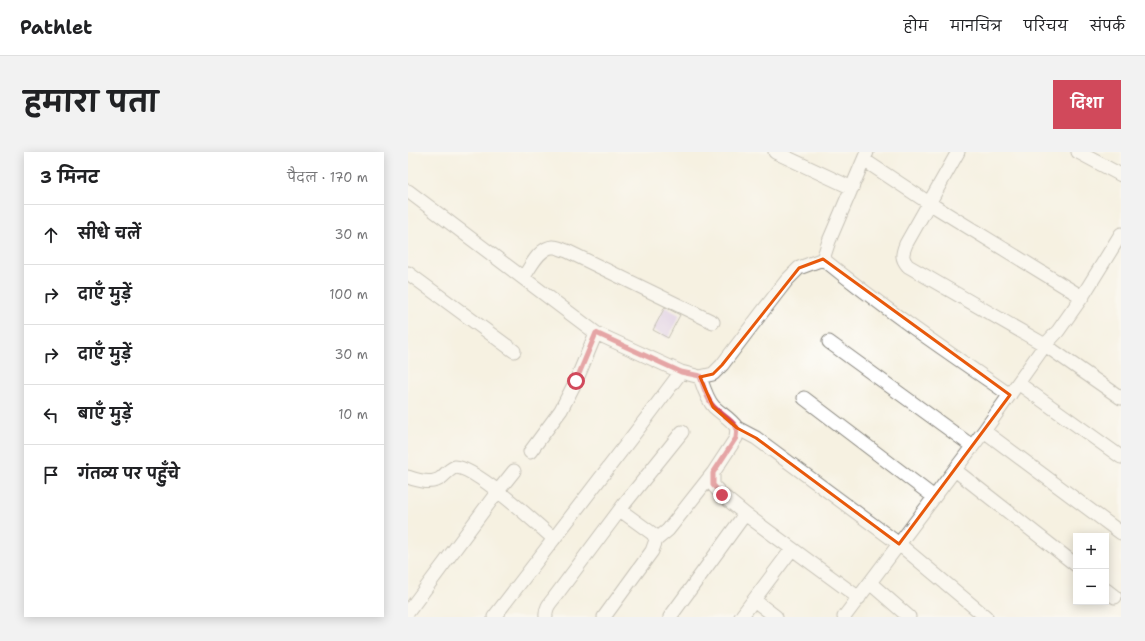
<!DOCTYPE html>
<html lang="hi">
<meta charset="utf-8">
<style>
:root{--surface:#fff;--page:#f2f2f2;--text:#202124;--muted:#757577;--line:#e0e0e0;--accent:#d1495b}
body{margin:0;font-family:"Shantell Sans","Playpen Sans Deva",sans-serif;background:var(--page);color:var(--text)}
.controls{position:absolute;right:12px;bottom:12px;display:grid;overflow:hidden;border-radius:0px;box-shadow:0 2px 10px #0003}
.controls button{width:36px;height:36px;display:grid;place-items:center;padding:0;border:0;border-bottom:1px solid var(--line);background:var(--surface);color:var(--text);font:20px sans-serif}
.stop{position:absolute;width:12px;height:12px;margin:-9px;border:3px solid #d1495b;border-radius:50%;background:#fff}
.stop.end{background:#d1495b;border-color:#fff;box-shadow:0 1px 4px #0008}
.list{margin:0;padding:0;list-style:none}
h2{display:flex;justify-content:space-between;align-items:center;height:52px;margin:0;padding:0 16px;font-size:17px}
h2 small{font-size:13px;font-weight:400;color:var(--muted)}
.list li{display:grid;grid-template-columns:26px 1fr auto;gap:12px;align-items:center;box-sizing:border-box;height:60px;padding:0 16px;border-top:1px solid var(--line)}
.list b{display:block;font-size:15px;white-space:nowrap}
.list em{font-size:13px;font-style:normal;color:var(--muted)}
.icon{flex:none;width:22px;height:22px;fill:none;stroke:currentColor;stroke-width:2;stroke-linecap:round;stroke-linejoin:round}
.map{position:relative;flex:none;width:713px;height:465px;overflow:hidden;border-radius:0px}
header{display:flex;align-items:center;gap:24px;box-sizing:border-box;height:56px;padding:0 20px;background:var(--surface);border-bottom:1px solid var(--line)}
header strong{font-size:19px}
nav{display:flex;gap:22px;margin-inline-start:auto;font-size:14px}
.intro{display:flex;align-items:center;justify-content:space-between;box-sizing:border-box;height:96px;padding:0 24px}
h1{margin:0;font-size:28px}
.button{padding:10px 18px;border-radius:0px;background:var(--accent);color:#fff;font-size:14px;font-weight:700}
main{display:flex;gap:24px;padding:0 24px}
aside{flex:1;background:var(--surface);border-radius:0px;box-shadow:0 2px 10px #0003}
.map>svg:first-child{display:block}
.building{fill:#ccb2eb}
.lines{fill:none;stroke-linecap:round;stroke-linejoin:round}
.street-casing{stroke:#89867e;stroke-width:15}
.street{stroke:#fff;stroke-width:13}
.route{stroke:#d1495b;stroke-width:5}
.marked{fill:none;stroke:#e8590c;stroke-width:3;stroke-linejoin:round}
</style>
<header>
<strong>Pathlet</strong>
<nav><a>होम</a><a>मानचित्र</a><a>परिचय</a><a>संपर्क</a></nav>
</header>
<div class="intro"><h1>हमारा पता</h1><a class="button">दिशा</a></div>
<main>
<aside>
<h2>3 मिनट<small>पैदल · 170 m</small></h2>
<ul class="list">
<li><svg class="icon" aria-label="ahead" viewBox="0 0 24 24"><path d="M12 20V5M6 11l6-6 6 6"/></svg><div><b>सीधे चलें</b></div><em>30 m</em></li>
<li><svg class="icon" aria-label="right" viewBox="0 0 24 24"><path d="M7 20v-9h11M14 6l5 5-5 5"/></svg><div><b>दाएँ मुड़ें</b></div><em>100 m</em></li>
<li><svg class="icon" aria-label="right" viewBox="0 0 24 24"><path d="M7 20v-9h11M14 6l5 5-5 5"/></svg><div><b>दाएँ मुड़ें</b></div><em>30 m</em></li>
<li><svg class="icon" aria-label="left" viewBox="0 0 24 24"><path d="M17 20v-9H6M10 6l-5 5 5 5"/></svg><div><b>बाएँ मुड़ें</b></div><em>10 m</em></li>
<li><svg class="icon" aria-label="arrive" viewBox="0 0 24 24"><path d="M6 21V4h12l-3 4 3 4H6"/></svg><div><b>गंतव्य पर पहुँचे</b></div></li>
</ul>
</aside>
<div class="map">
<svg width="713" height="465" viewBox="0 0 713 465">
<rect width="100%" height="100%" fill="#fff"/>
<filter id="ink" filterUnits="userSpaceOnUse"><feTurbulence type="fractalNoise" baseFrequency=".025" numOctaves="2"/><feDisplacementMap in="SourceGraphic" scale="8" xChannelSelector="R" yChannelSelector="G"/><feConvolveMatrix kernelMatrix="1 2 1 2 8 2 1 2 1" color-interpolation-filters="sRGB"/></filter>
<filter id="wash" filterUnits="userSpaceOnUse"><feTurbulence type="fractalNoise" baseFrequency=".012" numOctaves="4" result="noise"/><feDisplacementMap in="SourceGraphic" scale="16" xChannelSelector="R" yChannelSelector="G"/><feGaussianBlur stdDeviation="0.9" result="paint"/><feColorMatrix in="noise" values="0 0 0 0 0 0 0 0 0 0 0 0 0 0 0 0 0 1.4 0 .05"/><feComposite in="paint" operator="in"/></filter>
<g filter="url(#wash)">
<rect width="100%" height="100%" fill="#f6f1e1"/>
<g id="blocks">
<!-- building -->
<path class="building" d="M257,155L272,163L260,186L245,178Z"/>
</g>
</g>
<g filter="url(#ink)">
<use href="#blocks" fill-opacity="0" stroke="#89867e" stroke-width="1"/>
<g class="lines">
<defs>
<path id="street" d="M367,0L444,36
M459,0L421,89L415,107C475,156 538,199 602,243
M550,0L498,92C494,102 493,106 500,114L637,193L713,246
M670,0L713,23
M456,8L521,51L674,145
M0,39L188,181L273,220L292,225L305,222L314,213L355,159L379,128L391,116L415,107
M0,121L106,199
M115,126C122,116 132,94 146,95C150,95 155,98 159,99L305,170
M421,190L564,294
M292,225C295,234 299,248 306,255C316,264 322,266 329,276L328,286L305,321V333L314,343L337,362L451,446
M610,231L713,305
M396,246L526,345
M329,276L348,286L491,392L578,465
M576,279L713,381
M122,300L153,258L168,229L188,181
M547,318L668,413
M0,325C11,329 25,333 34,325C38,321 42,317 47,315C66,314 129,372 146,387
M248,388L260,378L305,321
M462,431L501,465
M698,438L707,445
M346,448L368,465
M0,460L90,339L106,319
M86,465L240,264L273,220
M138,465C137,457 141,452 146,446L217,351L274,280
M196,465L244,399L248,388L245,382L212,358
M262,465L337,362
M333,465L384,397
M436,465L576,279L637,193L650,179L674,145L713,82"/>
</defs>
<!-- street casing -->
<use href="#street" class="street-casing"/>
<!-- street -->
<use href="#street" class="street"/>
</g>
</g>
<g class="lines" filter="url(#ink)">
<!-- route -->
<path class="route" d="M168,229L188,181L273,220L292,224C295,234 299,248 306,255C315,264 322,266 329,276L328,286L305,321V333L314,343"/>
</g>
<!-- marked area -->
<path d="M0 0H713V465H0ZM415,107L602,243L491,392L348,286L329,276L305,255L292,225L305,222L314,213L391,116Z" fill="#f6f1e1" fill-opacity=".55" fill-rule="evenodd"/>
<path class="marked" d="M415,107L602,243L491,392L348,286L329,276L305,255L292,225L305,222L314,213L391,116Z"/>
</svg>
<div class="controls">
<button>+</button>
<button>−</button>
</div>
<div class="stop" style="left:168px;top:229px"></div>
<div class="stop end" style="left:314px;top:343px"></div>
</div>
</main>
